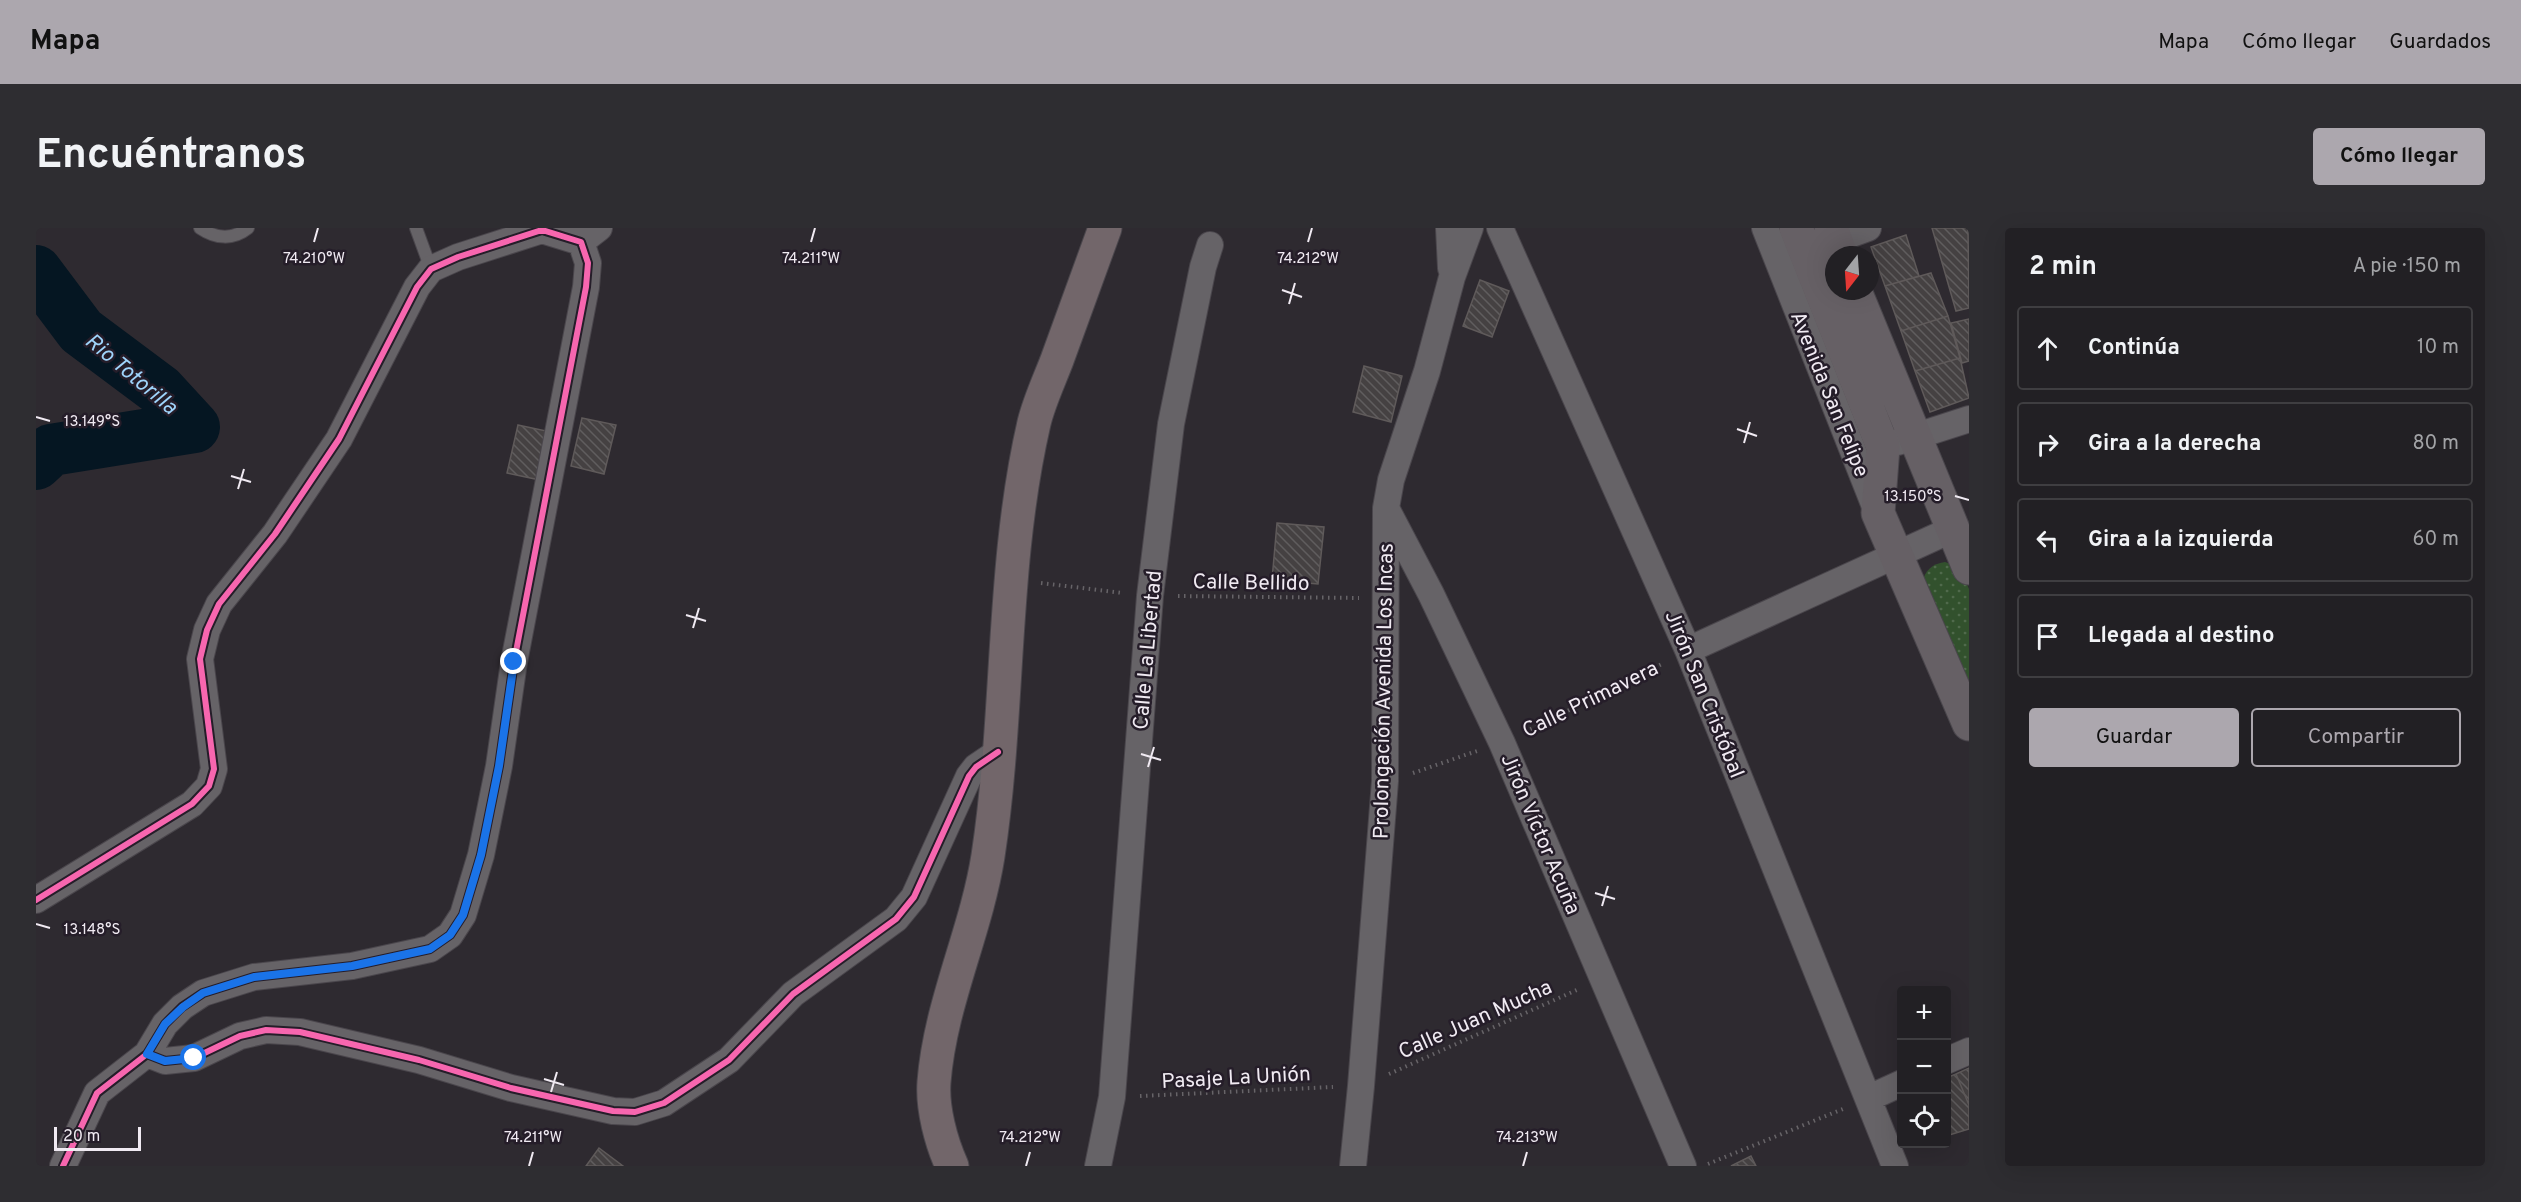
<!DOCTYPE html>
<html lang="es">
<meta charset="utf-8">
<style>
:root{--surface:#222024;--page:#2e2d31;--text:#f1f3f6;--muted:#a2a3a6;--line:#3f3e41;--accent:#aca7ae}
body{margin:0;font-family:Overpass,sans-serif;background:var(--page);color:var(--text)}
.controls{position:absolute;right:18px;bottom:18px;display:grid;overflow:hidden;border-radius:6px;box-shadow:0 6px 24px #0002}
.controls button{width:54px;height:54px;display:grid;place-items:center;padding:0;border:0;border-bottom:2px solid var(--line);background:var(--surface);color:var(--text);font:30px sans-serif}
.compass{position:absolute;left:1789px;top:18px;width:54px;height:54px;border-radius:50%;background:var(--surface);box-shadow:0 6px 24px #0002;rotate:197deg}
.scale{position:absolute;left:18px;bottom:15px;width:87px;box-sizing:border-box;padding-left:6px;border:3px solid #f0eaf2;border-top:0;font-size:16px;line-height:21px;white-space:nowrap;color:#f0eaf2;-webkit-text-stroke:4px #251d29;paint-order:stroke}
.stop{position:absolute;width:18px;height:18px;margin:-14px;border:4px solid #1a73e8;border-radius:50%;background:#fff}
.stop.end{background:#1a73e8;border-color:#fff;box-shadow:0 2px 6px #0008}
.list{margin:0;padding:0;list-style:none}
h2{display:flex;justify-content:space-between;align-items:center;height:78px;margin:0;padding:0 24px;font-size:26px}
h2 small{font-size:20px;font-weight:400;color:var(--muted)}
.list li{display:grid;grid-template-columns:39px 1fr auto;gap:18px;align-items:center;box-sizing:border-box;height:84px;margin:0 12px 12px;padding:0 12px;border:2px solid var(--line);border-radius:6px}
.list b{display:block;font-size:22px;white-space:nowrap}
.list em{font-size:20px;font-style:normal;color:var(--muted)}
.actions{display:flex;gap:12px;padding:18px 24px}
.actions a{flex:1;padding:14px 0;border:2px solid var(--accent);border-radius:6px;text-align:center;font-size:21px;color:var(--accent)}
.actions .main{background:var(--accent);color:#111}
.icon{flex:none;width:33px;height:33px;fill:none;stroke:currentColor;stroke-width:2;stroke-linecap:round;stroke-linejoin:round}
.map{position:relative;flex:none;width:1933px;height:938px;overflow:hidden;border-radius:6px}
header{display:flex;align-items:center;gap:36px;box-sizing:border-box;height:84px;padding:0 30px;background:var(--accent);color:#111}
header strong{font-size:28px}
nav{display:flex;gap:33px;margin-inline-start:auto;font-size:21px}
.intro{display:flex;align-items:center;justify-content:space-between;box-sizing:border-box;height:144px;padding:0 36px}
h1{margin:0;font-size:42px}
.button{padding:15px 27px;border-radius:6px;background:var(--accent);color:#111;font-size:21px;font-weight:700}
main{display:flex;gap:36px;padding:0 36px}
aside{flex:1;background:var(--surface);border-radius:6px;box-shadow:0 6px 24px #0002}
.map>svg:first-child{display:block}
.grass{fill:url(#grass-dots)}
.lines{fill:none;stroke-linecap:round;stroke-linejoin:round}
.river{stroke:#051622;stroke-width:52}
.building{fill:url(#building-back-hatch);stroke:#5f5a5a;stroke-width:1.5}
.lane-casing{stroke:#4a464c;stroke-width:14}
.street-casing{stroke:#4a464c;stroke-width:28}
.secondary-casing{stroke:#4a464c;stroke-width:35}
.highway-casing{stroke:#4a464c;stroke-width:35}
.path{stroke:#676468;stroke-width:4;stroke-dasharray:1.5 4.5;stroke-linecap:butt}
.lane{stroke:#666367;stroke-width:12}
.street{stroke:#666367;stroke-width:26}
.secondary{stroke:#666065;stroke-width:33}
.highway{stroke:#72666a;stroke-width:33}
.cycleway-casing{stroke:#251d29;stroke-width:10}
.cycleway{stroke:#f766af;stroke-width:6}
.route{stroke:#1a73e8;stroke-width:8}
.ticks{fill:none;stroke:#f0eaf2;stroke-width:2}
.labels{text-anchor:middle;stroke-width:5;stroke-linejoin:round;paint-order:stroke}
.street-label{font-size:21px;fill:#f0eaf2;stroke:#251d29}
.water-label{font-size:22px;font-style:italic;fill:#9fd4fb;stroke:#251d29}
.ticks-label{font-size:15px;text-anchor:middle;fill:#f0eaf2;stroke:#251d29;stroke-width:5;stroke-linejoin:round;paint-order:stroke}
</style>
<header>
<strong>Mapa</strong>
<nav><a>Mapa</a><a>Cómo llegar</a><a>Guardados</a></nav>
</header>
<div class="intro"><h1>Encuéntranos</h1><a class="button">Cómo llegar</a></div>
<main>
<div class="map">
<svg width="1933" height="938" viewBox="0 0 1933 938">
<defs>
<pattern id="grass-dots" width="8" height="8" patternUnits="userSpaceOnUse" patternTransform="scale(1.5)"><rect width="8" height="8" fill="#32512d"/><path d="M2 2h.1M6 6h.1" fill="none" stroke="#506a4c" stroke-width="1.8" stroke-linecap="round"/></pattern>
<pattern id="building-back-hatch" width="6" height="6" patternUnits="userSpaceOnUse" patternTransform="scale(1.5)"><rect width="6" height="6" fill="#454142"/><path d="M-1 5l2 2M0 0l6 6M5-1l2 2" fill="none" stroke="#605d5e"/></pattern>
</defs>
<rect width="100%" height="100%" fill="#2e2a30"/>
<!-- grass -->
<path class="grass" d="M1909,334C1922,338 1928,349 1933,361V475L1886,355C1889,342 1896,336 1909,334Z"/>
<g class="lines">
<!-- river -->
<path class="river" d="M0,43L45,103L124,162L158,199L15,222L0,236"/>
</g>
<!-- building -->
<path class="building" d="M1896,0H1932L1933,80L1920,83Z
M1870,7L1883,48L1849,58L1835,19Z
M1895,45L1912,88L1865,103L1849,58Z
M1444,52L1473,63L1456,109L1427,98Z
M1912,88L1924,130L1879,143L1865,103Z
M1933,91V133L1926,135L1915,95Z
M1924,130L1933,170L1894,184L1879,143Z
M1328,138L1366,148L1355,194L1317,184Z
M546,190L580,197L568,246L535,238Z
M482,197L515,204L504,252L471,245Z
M1241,295L1288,299L1282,356L1236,352Z
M1933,840V877L1920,846Z
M1920,846L1933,877V901L1910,908V850Z
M563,920L587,938H550Z
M1715,928L1720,938H1695Z"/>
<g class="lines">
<defs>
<path id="lane" d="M164,0C180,11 197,12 212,0
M380,0L395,41"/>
<path id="street" d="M1413,0L1415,40
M1464,0L1652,422L1859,938
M1729,0L1840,281
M1799,12L1832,0
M545,14L563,0
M1862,214L1933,191
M1351,282L1395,366L1466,515L1647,938
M1652,422L1917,301
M0,672L156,576L173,558L178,541L164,431L171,402L183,376L239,306L303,211L381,59L395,41L422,29L506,2L545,14L552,35L550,59L478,434L463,538L445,627L427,687L414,707L394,721L316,738L218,749L167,765L146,779L129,796L111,826L61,865L27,938
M111,826L129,833L158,830L204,808L230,802L264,804L383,832L475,860L577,883L599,884L628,875L693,832L757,766L860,691L878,669L933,548L940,539L962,524
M1910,833L1933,823
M1833,870L1866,855
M1062,938L1076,869L1114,368L1135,196L1167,39L1174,17
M1317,938L1325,858L1349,553L1350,280L1355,252L1391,143L1416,49L1434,0"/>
<path id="secondary" d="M1760,0L1847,219L1842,285L1933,496
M1795,0L1805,27
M1819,63L1933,340"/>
<path id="highway" d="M916,938C905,914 896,880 898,854C904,776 940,704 952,628C974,484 965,338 998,195C1003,174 1013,153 1021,132C1037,88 1053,44 1069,0"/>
</defs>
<!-- lane casing -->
<use href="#lane" class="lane-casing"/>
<!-- street casing -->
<use href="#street" class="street-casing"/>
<!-- secondary casing -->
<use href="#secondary" class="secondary-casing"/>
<!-- highway casing -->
<use href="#highway" class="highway-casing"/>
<!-- path -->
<path class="path" d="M1005,355L1087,365
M1142,368L1323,370
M1489,504L1628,435
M1377,545L1441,523
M1353,846L1543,761
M1104,868L1297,859
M1672,936L1807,881"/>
<!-- lane -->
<use href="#lane" class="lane"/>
<!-- street -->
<use href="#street" class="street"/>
<!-- secondary -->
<use href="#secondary" class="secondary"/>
<!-- highway -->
<use href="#highway" class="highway"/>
<defs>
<path id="cycleway" d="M0,672L156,576L173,558L178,541L164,431L171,402L183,376L239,306L303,211L381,59L395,41L422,29L506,2L545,14L552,35L550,59L478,434L463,538L445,627L427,687L414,707L394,721L316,738L218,749L167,765L146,779L129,796L111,826L61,865L27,938
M111,826L129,833L158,830L204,808L230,802L264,804L383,832L475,860L577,883L599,884L628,875L693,832L757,766L860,691L878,669L933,548L940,539L962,524"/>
</defs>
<!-- cycleway casing -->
<use href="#cycleway" class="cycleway-casing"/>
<!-- cycleway -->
<use href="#cycleway" class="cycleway"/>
</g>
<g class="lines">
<!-- route -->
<path class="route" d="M158,830L129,833L111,826L129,796L147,779L167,765L218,749L316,738L394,721L414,707L427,687L445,627L463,538L478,434"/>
</g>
<!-- ticks -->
<path class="ticks" d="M278,14L282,0M775,14L779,0M1272,14L1276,0M1246,62L1266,69M1253,76L1259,55M0,189L14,193M1701,201L1721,208M1708,215L1714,194M195,248L215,254M202,261L208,241M1919,268L1933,272M650,387L670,393M657,400L663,380M1105,526L1125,532M1112,539L1118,519M1559,665L1579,671M1566,678L1572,658M0,696L14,700M508,851L528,857M515,864L521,844M493,938L497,924M990,938L994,924M1487,938L1491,924"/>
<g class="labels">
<!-- street labels -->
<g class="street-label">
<text transform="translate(1794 166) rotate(68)" y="7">Avenida San Felipe</text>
<text transform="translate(1215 354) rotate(1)" y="7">Calle Bellido</text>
<text transform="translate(1111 422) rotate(-85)" y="7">Calle La Libertad</text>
<text transform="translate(1347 463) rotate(-89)" y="7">Prolongación Avenida Los Incas</text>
<text transform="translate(1669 466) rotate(68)" y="7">Jirón San Cristóbal</text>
<text transform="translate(1554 471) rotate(-26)" y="7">Calle Primavera</text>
<text transform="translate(1505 606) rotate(67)" y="7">Jirón Víctor Acuña</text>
<text transform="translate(1439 791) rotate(-24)" y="7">Calle Juan Mucha</text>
<text transform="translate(1200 849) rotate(-3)" y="7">Pasaje La Unión</text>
</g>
<!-- water labels -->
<g class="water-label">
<text transform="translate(96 145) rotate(40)" y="8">Rio Totorilla</text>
</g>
</g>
<g class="ticks-label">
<text x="278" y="35">74.210°W</text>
<text x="775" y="35">74.211°W</text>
<text x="1272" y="35">74.212°W</text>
<text x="56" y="198">13.149°S</text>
<text x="1877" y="273">13.150°S</text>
<text x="56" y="706">13.148°S</text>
<text x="497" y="914">74.211°W</text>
<text x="994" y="914">74.212°W</text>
<text x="1491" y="914">74.213°W</text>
</g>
</svg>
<div class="controls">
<button>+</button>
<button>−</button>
<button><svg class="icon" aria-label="locate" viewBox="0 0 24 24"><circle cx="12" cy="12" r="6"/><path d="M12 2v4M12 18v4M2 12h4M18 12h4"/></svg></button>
</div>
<svg class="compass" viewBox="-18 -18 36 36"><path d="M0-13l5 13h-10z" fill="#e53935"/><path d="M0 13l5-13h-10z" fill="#a2a3a6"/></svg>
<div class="scale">20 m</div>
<div class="stop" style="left:158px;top:830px"></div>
<div class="stop end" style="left:478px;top:434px"></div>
</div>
<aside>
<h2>2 min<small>A pie · 150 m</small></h2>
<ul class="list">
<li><svg class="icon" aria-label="ahead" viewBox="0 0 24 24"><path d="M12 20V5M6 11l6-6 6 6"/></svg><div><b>Continúa</b></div><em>10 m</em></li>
<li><svg class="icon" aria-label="right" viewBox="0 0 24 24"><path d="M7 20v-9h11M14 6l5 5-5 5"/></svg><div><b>Gira a la derecha</b></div><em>80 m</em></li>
<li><svg class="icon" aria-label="left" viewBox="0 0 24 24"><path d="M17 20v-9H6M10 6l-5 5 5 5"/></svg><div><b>Gira a la izquierda</b></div><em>60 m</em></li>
<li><svg class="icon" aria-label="arrive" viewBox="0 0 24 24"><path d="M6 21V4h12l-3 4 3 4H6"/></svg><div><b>Llegada al destino</b></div></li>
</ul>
<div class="actions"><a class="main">Guardar</a><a>Compartir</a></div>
</aside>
</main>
